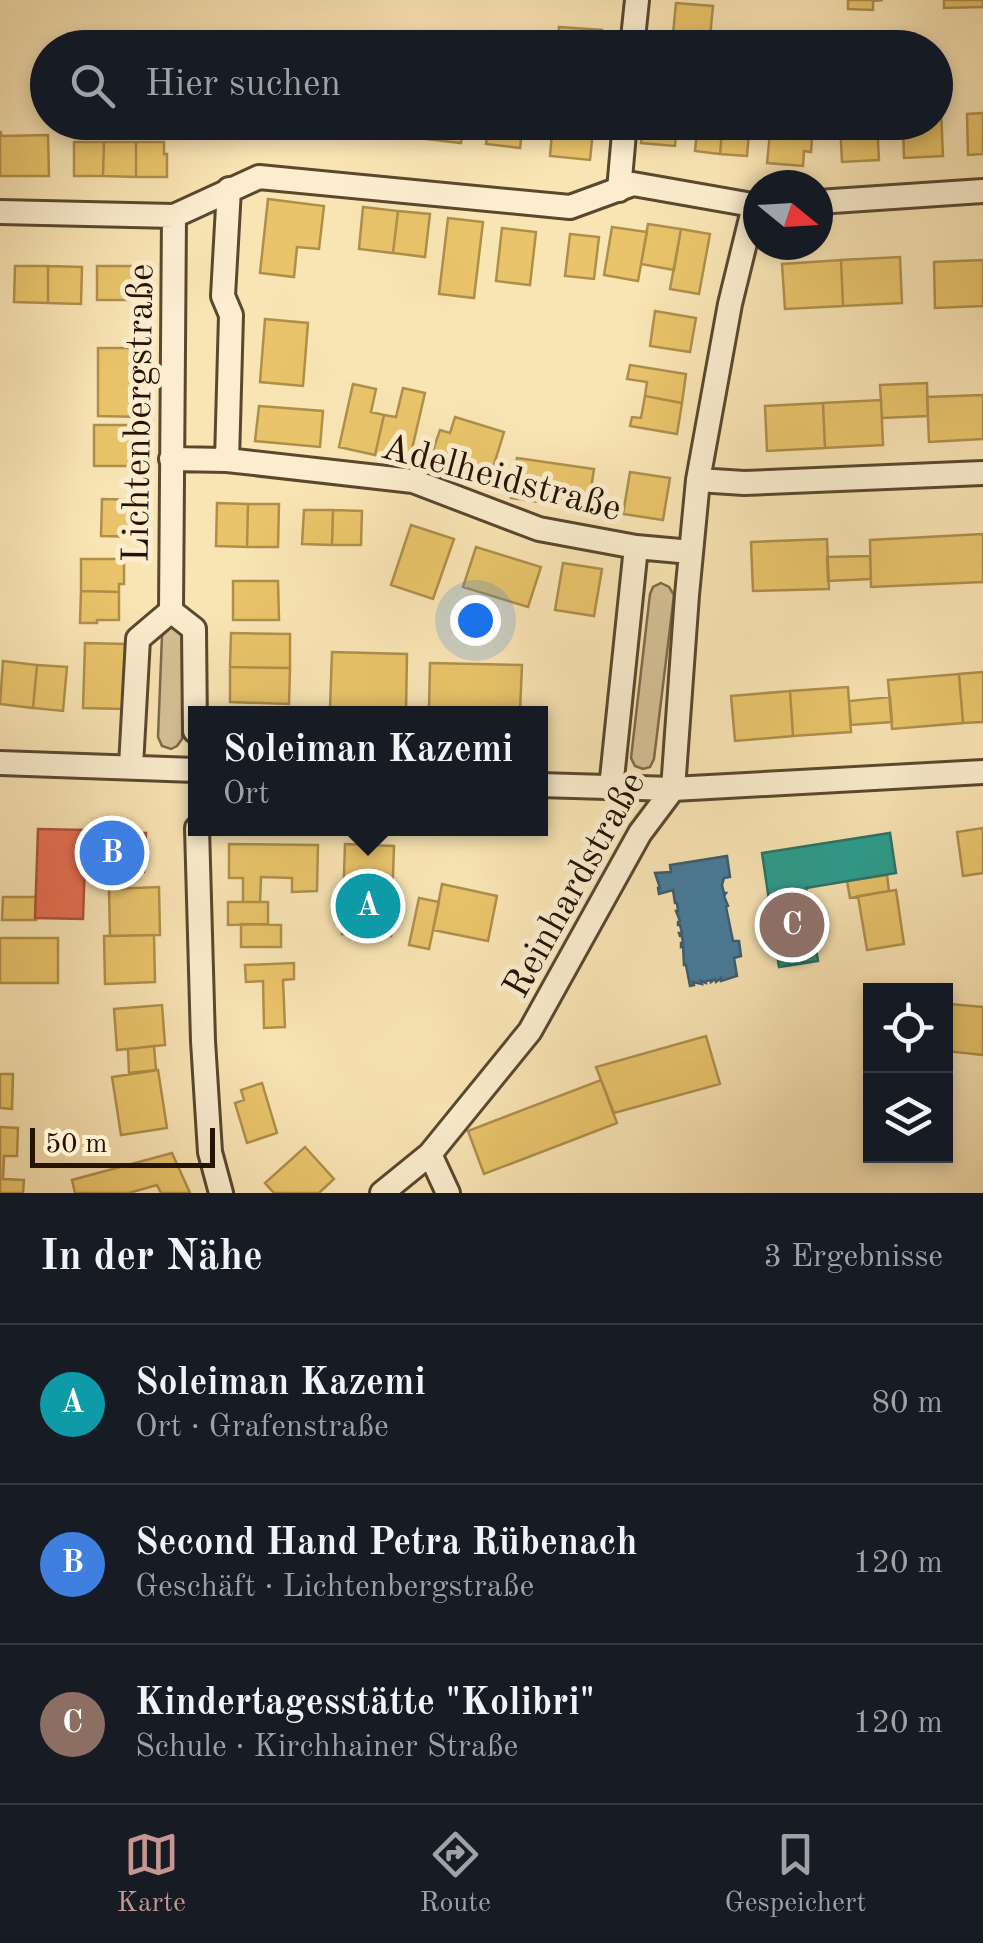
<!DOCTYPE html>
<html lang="de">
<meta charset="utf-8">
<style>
:root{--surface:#171b24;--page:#242831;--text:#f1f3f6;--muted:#9ea1a6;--line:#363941;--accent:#c59692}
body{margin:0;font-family:"Old Standard TT",serif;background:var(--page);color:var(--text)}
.controls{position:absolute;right:30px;bottom:30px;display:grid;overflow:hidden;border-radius:0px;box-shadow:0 5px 15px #0003}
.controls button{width:90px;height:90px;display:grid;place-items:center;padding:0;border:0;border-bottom:2px solid var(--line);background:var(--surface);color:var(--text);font:50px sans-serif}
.compass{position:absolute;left:743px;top:170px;width:90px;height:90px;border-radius:50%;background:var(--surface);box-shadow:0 5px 15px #0003;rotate:108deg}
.scale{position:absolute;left:30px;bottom:25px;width:185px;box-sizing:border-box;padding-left:10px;border:5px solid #241401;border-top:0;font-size:28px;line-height:35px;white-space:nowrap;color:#241401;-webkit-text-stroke:8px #fbedce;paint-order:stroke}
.you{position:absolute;left:475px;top:620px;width:35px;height:35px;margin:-25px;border:8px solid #fff;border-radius:50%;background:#1a73e8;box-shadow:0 0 0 15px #1a73e833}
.badge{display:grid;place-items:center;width:65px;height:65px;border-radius:50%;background:var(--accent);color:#fff;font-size:32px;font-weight:700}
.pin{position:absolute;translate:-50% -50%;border:5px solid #fff;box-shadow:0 2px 10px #0006}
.popup{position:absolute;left:188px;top:706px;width:360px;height:130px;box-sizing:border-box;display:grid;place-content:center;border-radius:0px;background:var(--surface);filter:drop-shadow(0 2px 8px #0005);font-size:32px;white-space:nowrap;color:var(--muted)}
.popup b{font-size:38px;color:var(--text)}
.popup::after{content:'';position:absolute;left:50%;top:100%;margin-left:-20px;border:20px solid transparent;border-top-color:var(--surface)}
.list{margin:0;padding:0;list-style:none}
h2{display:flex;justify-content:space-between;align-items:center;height:130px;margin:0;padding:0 40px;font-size:42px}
h2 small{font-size:32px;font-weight:400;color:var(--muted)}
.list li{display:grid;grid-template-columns:65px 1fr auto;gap:30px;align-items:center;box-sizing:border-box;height:160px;padding:0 40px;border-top:2px solid var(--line)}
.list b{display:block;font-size:38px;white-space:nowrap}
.list p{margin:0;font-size:32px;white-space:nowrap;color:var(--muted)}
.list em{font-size:32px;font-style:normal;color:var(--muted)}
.icon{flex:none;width:55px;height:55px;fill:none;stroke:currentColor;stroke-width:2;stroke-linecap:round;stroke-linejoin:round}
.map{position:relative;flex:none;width:983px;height:1193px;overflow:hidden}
.search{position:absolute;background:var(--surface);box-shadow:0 5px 15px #0003;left:30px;right:30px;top:30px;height:110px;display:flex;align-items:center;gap:25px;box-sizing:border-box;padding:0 35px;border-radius:55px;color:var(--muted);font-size:38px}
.sheet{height:610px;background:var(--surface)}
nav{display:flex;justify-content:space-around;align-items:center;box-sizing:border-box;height:140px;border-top:2px solid var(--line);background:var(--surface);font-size:28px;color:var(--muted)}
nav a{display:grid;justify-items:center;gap:5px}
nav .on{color:var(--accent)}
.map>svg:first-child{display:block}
.green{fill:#d5c196;stroke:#7c6a4c;stroke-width:2.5}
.homes{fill:#e9c46a;stroke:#ae8f4a;stroke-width:2.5}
.shops{fill:#e76f51;stroke:#ac5439;stroke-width:2.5}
.schools{fill:#2a9d8f;stroke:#287464;stroke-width:2.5}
.public{fill:#457b9d;stroke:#3b5c6e;stroke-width:2.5}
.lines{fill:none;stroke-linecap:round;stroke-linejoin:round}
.street-casing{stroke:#59482e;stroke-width:28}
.street{stroke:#fbedce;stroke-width:22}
.labels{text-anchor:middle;stroke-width:10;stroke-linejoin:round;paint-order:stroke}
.street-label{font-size:38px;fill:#241401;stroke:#fbedce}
</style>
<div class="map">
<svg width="983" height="1193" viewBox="0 0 983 1193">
<rect width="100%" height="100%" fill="#f9e4b4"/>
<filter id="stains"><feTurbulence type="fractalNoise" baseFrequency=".002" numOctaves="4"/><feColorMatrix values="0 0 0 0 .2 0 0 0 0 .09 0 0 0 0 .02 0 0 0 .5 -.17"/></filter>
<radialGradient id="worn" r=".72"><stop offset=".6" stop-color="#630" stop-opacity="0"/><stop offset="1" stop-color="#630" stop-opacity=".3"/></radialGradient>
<!-- green -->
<path class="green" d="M661,583L669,587L674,595L654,759L650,767L643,769L635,766L631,758L650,594L653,587Z
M173,624L185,636L182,739L177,746L171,749L162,746L158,737L162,635L165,628Z"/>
<!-- homes -->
<path class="homes" d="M848,0H883L873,1V10L848,9Z
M944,0H983V7L944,8Z
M676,3L713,6L710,37L673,34Z
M559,27L602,30L601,48H557Z
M941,111L943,156L904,158L903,122H936V112Z
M983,113V154L968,155L967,114Z
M274,122H343V130Z
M359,122H387L386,135L358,132Z
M394,122H463L461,143L392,135Z
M489,122H523L520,148L486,144Z
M553,122H594L590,160L550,156Z
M643,122H677L675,146L641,143Z
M698,122H723L720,154L695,151Z
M723,122H750L747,156L720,154Z
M840,122H877L879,160L842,162Z
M771,123L800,126L799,137L812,138L811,152L804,151L803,166L767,163Z
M0,131L2,136L48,135L49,176H0Z
M74,142H104L103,176H74Z
M104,142H136V177L103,176Z
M136,142H164V154H167V177H136Z
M268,199L324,206L319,249L297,247L294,277L260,273Z
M363,207L398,211L393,253L359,249Z
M398,211L430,214L425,257L393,253Z
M448,218L483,222L474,298L439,294Z
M648,224L681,229L674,270L641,264Z
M612,227L647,232L638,281L604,275Z
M502,228L536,232L530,285L496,281Z
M681,229L710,234L699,294L670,289Z
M570,234L599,237L594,279L565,276Z
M900,257L902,303L843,306L841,260Z
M841,260L843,306L785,309L782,264Z
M983,260V306L935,308L934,262Z
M15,266H48V303L14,302Z
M48,266L82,267L81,304L48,303Z
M97,266H142V300H97Z
M655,311L696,318L690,352L650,346Z
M265,319L308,323L303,386L260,382Z
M98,348H141V417L98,416Z
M630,365L686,374L682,403L645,396L647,382L627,379Z
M927,383L928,416L882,418L880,385Z
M353,384L376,389L371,412L384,415L375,455L339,447Z
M403,388L425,393L409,462L375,455L384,415L396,417Z
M983,395V439L929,442L927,397Z
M645,396L682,403L677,434L630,426L632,417L641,418Z
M881,400L883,445L825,448L823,403Z
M823,403L825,448L767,451L765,406Z
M259,406L323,411L320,447L255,441Z
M455,417L504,432L487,487L427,468L440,430L450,433Z
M94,425H144V466H94Z
M517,458L594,469L588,509L511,498Z
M630,472L670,478L663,520L623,514Z
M102,499L142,500L141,537L101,536Z
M217,503L248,504L247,547L216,546Z
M248,504H279L278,547H247Z
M304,510H333L332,545L302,544Z
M333,510L362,511L361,545H332Z
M411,525L454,539L433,599L391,585Z
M983,534V582L871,587L870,540Z
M827,539L829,589L753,591L751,542Z
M476,547L541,567L528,607L463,587Z
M870,556L871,579L828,581L827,557Z
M81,559H124V584H119V592L81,591Z
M563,563L602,569L594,616L555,610Z
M233,581H278L279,620H233Z
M81,591L119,592V620H97V623H80Z
M231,633L290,634V668L230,667Z
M85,643L125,644L123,709L83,708Z
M332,652L407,654L406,711L330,709Z
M3,661L37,665L33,708L0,704Z
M430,663L522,665L520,711L429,708Z
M37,665L67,667L63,711L33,708Z
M230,667L290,668L289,704L230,702Z
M983,672V722L963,723L959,674Z
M959,674L963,723L892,729L888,680Z
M848,687L851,732L793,736L790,691Z
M790,691L793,736L735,741L731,696Z
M890,697L892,722L851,725L849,701Z
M983,828V873L963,876L957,832Z
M229,844L318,845L317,891L292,892V878L261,877L260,902H243V878H229Z
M345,844L394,846L391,936L342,934Z
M887,875L889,891L850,898L847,881Z
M442,884L497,896L488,941L433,930Z
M159,887L160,935L110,936L109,889Z
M896,890L904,944L867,950L858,896Z
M3,897H36V920H2Z
M419,898L439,902L429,949L409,945Z
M228,902H268V924L228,925Z
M241,924L281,925V947H241Z
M154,935L155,982L105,984L104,936Z
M0,938H58V983H0Z
M294,963V979L283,980L285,1027L264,1028L263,981L246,982L245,965Z
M950,1004L983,1007V1055L946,1051Z
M162,1005L165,1045L117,1050L114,1009Z
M706,1036L720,1084L614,1113L596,1067Z
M154,1046L156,1070L129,1073L128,1049Z
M158,1070L167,1128L121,1135L112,1077Z
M0,1074H13L12,1109L0,1108Z
M601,1080L617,1123L484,1174L468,1131Z
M262,1083L277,1133L247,1143L235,1103L244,1100L241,1090Z
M0,1127L18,1128L17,1156H4L3,1179L24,1180L23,1193H0Z
M305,1147L334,1179L319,1193H274L265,1183Z
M172,1153L190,1193H161L157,1185L129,1193H75L72,1180Z"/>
<!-- shops -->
<path class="shops" d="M38,829L86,830L83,919L35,918Z
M100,832L146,833L144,872L98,871Z"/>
<!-- schools -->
<path class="schools" d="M890,833L896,873L806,888L818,961L779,967L762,853Z"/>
<!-- public -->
<path class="public" d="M727,856L730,877L724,878L722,885L724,893H726L724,896L728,906L726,907L733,941H739L741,956L734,958L737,976L721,981V978L716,982L715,979L711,982V980L706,981V983L701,981L702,984L693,982L694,985L690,986L686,965H684L683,946L681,947V943H683L682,936H680L679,933H682L680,925H678V922L680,921L676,911H678L677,903H675L673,890L659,894L658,888H660L655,873L671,872L670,865Z"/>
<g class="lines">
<defs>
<path id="street" d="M632,48L637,0
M619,190L625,122
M818,202L983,191
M0,212L174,216L259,177L570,207L633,184L758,206
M171,459L227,460L413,481L539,529L636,547
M227,460L231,315L223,296L229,189
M698,480L744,483L983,473
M171,611L194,629L195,731
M0,763L195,770
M131,766L138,639L171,611L174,216
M540,785L673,789L983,772
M611,788L636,547L691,552
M197,828L203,1041L210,1152L221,1193
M430,1154L448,1193
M382,1193L430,1154L530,1031L640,833L673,789L687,595L698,480L730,304L754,206"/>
</defs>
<!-- street casing -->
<use href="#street" class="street-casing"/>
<!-- street -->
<use href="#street" class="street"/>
</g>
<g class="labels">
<!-- street labels -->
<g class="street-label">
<text transform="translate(137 413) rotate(-89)" y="13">Lichtenbergstraße</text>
<text transform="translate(502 476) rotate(15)" y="13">Adelheidstraße</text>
<text transform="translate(573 884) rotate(-61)" y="13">Reinhardstraße</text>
</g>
</g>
<rect width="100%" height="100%" filter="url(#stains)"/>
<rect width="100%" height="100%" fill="url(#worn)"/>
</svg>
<div class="controls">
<button><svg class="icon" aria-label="locate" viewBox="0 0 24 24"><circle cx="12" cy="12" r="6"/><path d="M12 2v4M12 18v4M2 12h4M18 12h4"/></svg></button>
<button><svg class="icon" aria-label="layers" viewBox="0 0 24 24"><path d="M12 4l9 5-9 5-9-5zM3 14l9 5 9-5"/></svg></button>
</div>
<svg class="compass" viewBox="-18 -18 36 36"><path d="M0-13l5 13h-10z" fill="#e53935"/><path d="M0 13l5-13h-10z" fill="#9ea1a6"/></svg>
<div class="scale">50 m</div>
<div class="you"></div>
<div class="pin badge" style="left:368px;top:906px;background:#0f9aa8">A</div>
<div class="popup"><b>Soleiman Kazemi</b>Ort</div>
<div class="pin badge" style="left:112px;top:853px;background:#3f7fe0">B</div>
<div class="pin badge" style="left:792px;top:925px;background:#8d6e63">C</div>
<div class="search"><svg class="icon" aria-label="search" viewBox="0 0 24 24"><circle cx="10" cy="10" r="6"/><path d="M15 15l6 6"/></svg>Hier suchen</div>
</div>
<section class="sheet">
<h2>In der Nähe<small>3 Ergebnisse</small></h2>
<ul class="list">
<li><span class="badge" style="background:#0f9aa8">A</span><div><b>Soleiman Kazemi</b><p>Ort · Grafenstraße</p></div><em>80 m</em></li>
<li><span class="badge" style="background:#3f7fe0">B</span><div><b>Second Hand Petra Rübenach</b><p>Geschäft · Lichtenbergstraße</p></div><em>120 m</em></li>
<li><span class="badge" style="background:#8d6e63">C</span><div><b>Kindertagesstätte &quot;Kolibri&quot;</b><p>Schule · Kirchhainer Straße</p></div><em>120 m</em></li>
</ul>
</section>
<nav>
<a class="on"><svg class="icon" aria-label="map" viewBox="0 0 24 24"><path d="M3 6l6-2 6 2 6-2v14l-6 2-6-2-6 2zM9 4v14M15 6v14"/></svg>Karte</a>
<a><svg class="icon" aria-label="directions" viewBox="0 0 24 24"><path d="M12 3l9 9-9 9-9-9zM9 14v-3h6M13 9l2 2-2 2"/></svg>Route</a>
<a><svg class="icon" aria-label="saved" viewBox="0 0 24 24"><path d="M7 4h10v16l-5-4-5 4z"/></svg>Gespeichert</a>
</nav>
